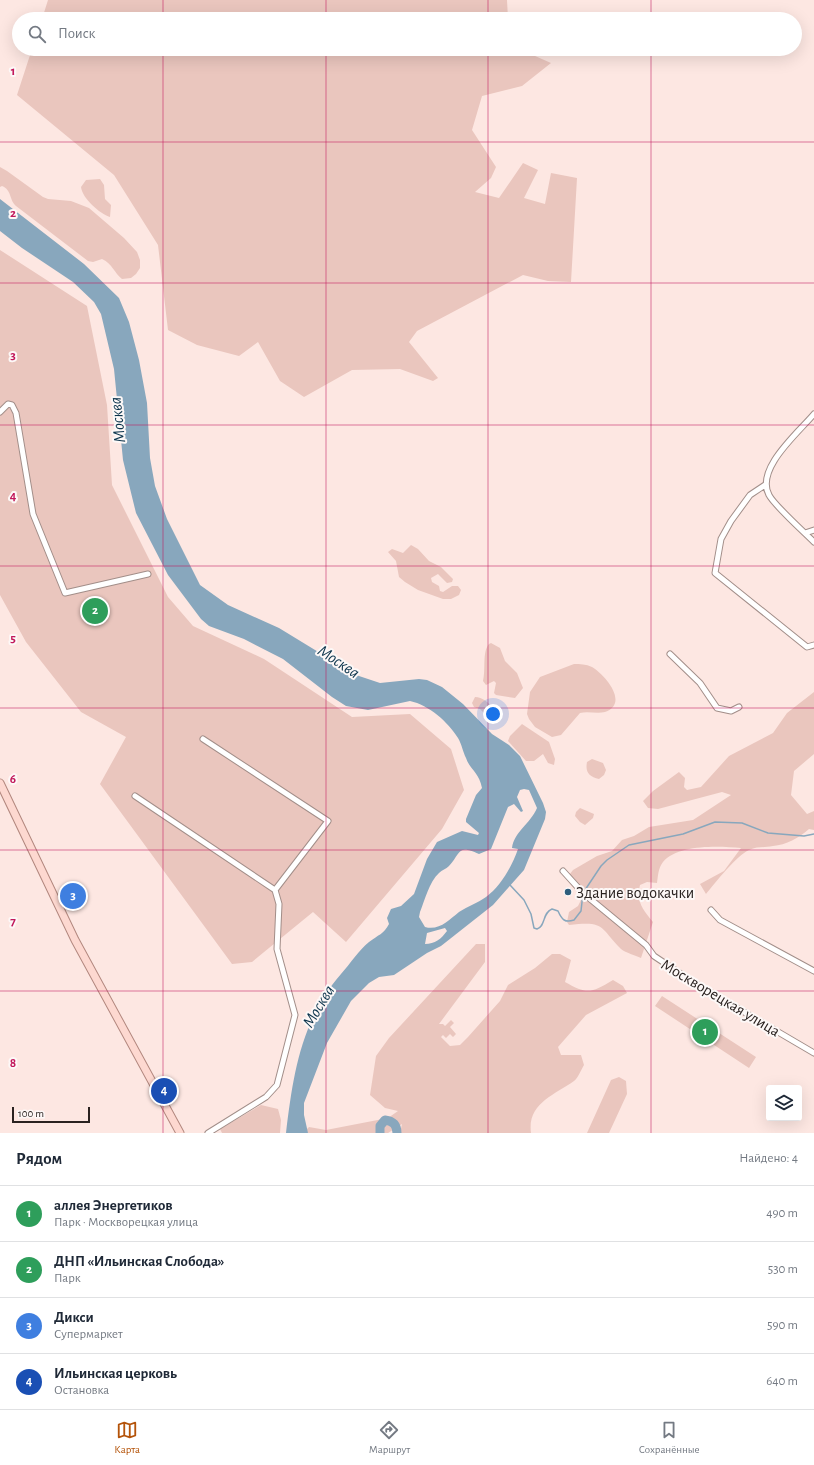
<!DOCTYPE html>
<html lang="ru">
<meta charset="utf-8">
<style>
:root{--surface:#fff;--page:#f6f6f7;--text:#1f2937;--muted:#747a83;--line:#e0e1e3;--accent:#b45309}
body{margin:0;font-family:"Alegreya Sans",sans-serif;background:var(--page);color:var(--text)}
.controls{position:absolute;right:12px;bottom:12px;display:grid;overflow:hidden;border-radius:4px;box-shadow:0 4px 16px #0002}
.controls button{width:36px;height:36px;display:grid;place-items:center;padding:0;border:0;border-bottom:1px solid var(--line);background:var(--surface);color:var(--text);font:20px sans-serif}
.scale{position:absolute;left:12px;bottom:10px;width:78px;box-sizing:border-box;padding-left:4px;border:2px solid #2a2220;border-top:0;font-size:11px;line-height:14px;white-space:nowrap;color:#2a2220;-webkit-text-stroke:3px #fdf8f7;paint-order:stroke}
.you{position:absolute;left:493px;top:714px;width:14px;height:14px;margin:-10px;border:3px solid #fff;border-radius:50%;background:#1a73e8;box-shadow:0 0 0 6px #1a73e833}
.badge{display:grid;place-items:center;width:26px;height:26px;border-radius:50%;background:var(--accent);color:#fff;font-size:13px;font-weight:700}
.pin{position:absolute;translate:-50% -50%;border:2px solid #fff;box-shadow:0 1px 4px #0006}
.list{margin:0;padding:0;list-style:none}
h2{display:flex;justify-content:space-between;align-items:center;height:52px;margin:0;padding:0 16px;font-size:17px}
h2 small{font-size:13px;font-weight:400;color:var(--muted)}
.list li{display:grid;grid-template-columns:26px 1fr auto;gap:12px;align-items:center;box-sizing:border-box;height:56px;padding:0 16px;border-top:1px solid var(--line)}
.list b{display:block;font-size:15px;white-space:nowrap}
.list p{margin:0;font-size:13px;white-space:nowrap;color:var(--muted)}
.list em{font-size:13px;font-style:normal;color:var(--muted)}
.icon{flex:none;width:22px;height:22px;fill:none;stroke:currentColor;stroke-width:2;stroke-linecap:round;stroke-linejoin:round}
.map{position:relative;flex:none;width:814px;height:1133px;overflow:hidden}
.search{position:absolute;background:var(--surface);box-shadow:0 4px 16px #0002;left:12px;right:12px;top:12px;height:44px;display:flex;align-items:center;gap:10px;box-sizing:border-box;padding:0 14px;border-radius:22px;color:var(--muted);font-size:15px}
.sheet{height:276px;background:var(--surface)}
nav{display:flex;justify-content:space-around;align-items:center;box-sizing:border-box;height:56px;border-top:1px solid var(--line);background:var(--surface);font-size:11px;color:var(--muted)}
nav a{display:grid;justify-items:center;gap:2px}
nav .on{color:var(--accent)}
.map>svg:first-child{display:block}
.green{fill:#eac6be}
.water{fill:#88a7bd;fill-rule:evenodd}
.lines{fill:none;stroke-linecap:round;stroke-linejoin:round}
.stream{stroke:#88a7bd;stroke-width:1.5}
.river{stroke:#88a7bd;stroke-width:9}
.minor-casing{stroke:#a28e89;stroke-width:7}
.major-casing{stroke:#b2877e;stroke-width:9}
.minor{stroke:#fff;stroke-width:5}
.major{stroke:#fdd8d0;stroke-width:7}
.grid{fill:none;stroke:#c2185b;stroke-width:1;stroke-opacity:0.55}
.poi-dot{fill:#2e5d7c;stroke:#fdf8f7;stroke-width:1.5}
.labels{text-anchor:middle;stroke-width:4;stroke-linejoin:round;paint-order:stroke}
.poi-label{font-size:16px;fill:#2a2220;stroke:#fdf8f7;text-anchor:start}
.street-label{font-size:16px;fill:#2a2220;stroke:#fdf8f7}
.water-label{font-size:17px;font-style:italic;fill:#0c344c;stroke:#fdf8f7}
.grid-label{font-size:13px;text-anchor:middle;font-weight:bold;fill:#c2185b;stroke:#fdf8f7;stroke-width:4;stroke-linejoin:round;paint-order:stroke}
</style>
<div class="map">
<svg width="814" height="1133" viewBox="0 0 814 1133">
<rect width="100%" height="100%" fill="#fde7e2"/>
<!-- green -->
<path class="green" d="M48,0H507L508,19H42Z
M32,49H510V51L526,52L551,63L522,86L482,96L472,130L496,167L491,178L475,192L499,198L523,163L538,170L524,198L545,204L551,173L577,178L571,282L548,281L523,275L417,331L409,342L438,378L433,381L400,369L352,370L304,397L280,381L258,342L239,356L197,345L168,330L158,245L114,175L17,95Z
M0,167L7,171L43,197L48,199L71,201L89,208L124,238L137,252L140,260V268L136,274L131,278L122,279C114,273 113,264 102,259L93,262L88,261L16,206C9,200 12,190 2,186L0,187Z
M100,179L104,185L105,199L111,205L110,217C100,214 82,198 81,187L86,180Z
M0,250L87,306L107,405L112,485L168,597L193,626L264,659L352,717L410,714L451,749L464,790L442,829L346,942L313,912L252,962L232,964L100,784L126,737L81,712L26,642L0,595Z
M411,545L418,549L429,561L441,567L453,579L452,582L447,583L438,574L431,578L432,582L439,586L440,591L443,592L452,586H458L461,590L459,595L451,599H443L418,590L405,582L399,577L396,561L388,552L392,549L403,553Z
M491,643L500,648L505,661L517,673L523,688L515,698L496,695L494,693L496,683L494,681L486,685L483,681C486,669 482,652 489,644Z
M574,664C580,664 586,664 592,667C604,674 630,703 605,712C597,714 588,711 580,713L561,735L552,737L535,727L529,719L527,714L530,692L540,677Z
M814,692V754L794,771L791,795L807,814L814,811V830L809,829C799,838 786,845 773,846C764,848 758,846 749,850C737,855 715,883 706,894L700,884L724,871L741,848C719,846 678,844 663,862C658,868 658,877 657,883L647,882L640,885C636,902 643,910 653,922L641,958C635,955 626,953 621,949C599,927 606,921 569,925L567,922L569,912L578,906L582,898L566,879L573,870L597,856L612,851L622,840L634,836L649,827L693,820L731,795L722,792L658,809L648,808L643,801L653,791L679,772L685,778L684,787L687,790L701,787L729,756L773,733L787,713Z
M475,697C482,697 490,703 493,709L490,715H486L480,709L474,707L472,703Z
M522,724L549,742L555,759L554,765L548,763L543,754L534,761H526L508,741L510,736Z
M592,759L603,763L606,770L604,775L599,779C589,777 585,772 587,762Z
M580,808L594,814L593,818L585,825L580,822L575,816L576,812Z
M476,944H485V962L439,1024H443L445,1026L451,1020L454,1023L450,1027L456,1034L453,1037L450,1034L446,1038L443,1035L441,1037L450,1046L460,1045L468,1037L500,1001L508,985L535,968L552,954H560L571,960L565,982C588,995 591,993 613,980L623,986L627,993L586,1015L558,1047L561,1055H581L584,1065C581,1070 578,1078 574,1081C554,1095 527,1104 531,1133H400L402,1124L388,1133H308L306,1130L309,1127L326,1130L388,1118L398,1111L385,1108L370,1095L376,1056L389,1038Z
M662,996L756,1057L749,1068L655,1006Z
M619,1077L626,1081L627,1094L609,1133H587L611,1080Z
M261,1105L278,1109L281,1120L280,1133H222L220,1129Z"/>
<!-- water -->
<path class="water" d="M0,199L84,264L119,298L129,322L139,360L147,403L150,458L155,486L167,519L200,585L228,605L279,628L356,675L380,683L419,679L427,680L442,687L463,704L492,734L509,745L520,756L543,803L546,812L545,819L524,870L493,905L441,946L427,953L394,975L379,977L369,983L351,1001L327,1043L304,1103V1115L308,1133H286C293,1075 301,1020 341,974C350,964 359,950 369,942C378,935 384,934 389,924L387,918L391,909L401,906L414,894L427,859L437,842L462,831L478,835L479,833L466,822V819L476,795L482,788C479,772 470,770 466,758C463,752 462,745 458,738C448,722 429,705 410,701L368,710L346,706L332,697L283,659L244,639L209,626L201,619L168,575L136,513L123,460L114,369L101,314L94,302L73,282L22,248L0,231ZM524,789L529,790L537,808C530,824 514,832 512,848L518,849C512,866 501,886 486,897C478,903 468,906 459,912C449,920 439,931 425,927L419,917L420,912C425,900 429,882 439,873C442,870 446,869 449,866C461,853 457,844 479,854L491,849L508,807L514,804L521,812L523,811L517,797L520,790ZM445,928L447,931C441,939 435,944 425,944L427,933Z"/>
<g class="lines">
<!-- stream -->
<path class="stream" d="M510,885L524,900L531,914L534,928L537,929C546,926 542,913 552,909L558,911C562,920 565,923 574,920L581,911L583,893L601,866L607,860L629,845L683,834L715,822L742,823L768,833L804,836L814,834"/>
<!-- river -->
<path class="river" d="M380,1133V1126L385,1120C393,1121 397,1125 397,1133"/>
<defs>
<path id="minor" d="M0,412L8,404L12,405L16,413L33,514L65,593L148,574
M814,414C798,433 755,469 769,495C774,505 804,532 814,542
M765,485L750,495L731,521L721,539L715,573L807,647L814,645
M805,533L814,530
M670,654L700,683L717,708L731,711L739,707
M135,796L275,890L328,821L203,739
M563,871L583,893L646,945L654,956L693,982L814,1053
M711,910L720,920L814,971
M208,1133L266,1097L277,1085L295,1015L277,949L279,904L275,890"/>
<path id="major" d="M0,783L75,940L180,1133"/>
</defs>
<!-- minor casing -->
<use href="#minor" class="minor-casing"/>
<!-- major casing -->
<use href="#major" class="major-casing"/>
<!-- minor -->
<use href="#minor" class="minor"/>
<!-- major -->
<use href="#major" class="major"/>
</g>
<!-- grid -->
<path class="grid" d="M163,0V19M326,0V19M488,0V19M651,0V19M163,49V1133M326,49V1133M488,49V1133M651,49V1133M0,142H814M0,283H814M0,425H814M0,566H814M0,708H814M0,850H814M0,991H814"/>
<!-- markers -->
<circle class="poi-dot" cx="568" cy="892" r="4"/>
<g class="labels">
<!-- poi labels -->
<g class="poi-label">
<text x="576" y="898">Здание водокачки</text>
</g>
<!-- street labels -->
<g class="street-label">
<text transform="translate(721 997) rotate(31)" y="6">Москворецкая улица</text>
</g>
<!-- water labels -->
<g class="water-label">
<text transform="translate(117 420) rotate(-96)" y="6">Москва</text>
<text transform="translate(339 661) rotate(34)" y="6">Москва</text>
<text transform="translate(318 1006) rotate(-59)" y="6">Москва</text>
</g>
</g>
<g class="grid-label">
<text x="13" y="75">1</text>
<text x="13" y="217">2</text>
<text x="13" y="359">3</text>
<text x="13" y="500">4</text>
<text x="13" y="642">5</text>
<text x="13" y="783">6</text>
<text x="13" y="925">7</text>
<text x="13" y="1067">8</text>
</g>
</svg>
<div class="controls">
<button><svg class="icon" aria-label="layers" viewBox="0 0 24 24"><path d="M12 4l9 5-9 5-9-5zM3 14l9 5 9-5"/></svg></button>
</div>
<div class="scale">100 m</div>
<div class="you"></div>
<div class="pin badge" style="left:705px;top:1032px;background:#2e9e5b">1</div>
<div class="pin badge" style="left:95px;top:611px;background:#2e9e5b">2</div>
<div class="pin badge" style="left:73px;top:896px;background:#3f7fe0">3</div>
<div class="pin badge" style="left:164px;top:1091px;background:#1a4fb4">4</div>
<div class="search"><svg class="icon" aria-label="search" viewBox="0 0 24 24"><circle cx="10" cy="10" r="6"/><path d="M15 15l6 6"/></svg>Поиск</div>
</div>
<section class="sheet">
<h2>Рядом<small>Найдено: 4</small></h2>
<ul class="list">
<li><span class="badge" style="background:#2e9e5b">1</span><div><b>аллея Энергетиков</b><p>Парк · Москворецкая улица</p></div><em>490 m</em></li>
<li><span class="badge" style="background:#2e9e5b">2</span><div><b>ДНП «Ильинская Слобода»</b><p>Парк</p></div><em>530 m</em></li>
<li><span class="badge" style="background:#3f7fe0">3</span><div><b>Дикси</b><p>Супермаркет</p></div><em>590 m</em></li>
<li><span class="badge" style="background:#1a4fb4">4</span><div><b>Ильинская церковь</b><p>Остановка</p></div><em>640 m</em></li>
</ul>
</section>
<nav>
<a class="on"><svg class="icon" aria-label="map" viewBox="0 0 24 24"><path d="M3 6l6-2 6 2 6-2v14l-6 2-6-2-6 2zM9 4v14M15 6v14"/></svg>Карта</a>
<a><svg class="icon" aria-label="directions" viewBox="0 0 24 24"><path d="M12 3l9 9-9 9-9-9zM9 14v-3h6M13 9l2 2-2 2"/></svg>Маршрут</a>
<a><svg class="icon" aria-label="saved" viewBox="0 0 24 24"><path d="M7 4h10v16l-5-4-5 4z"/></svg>Сохранённые</a>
</nav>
